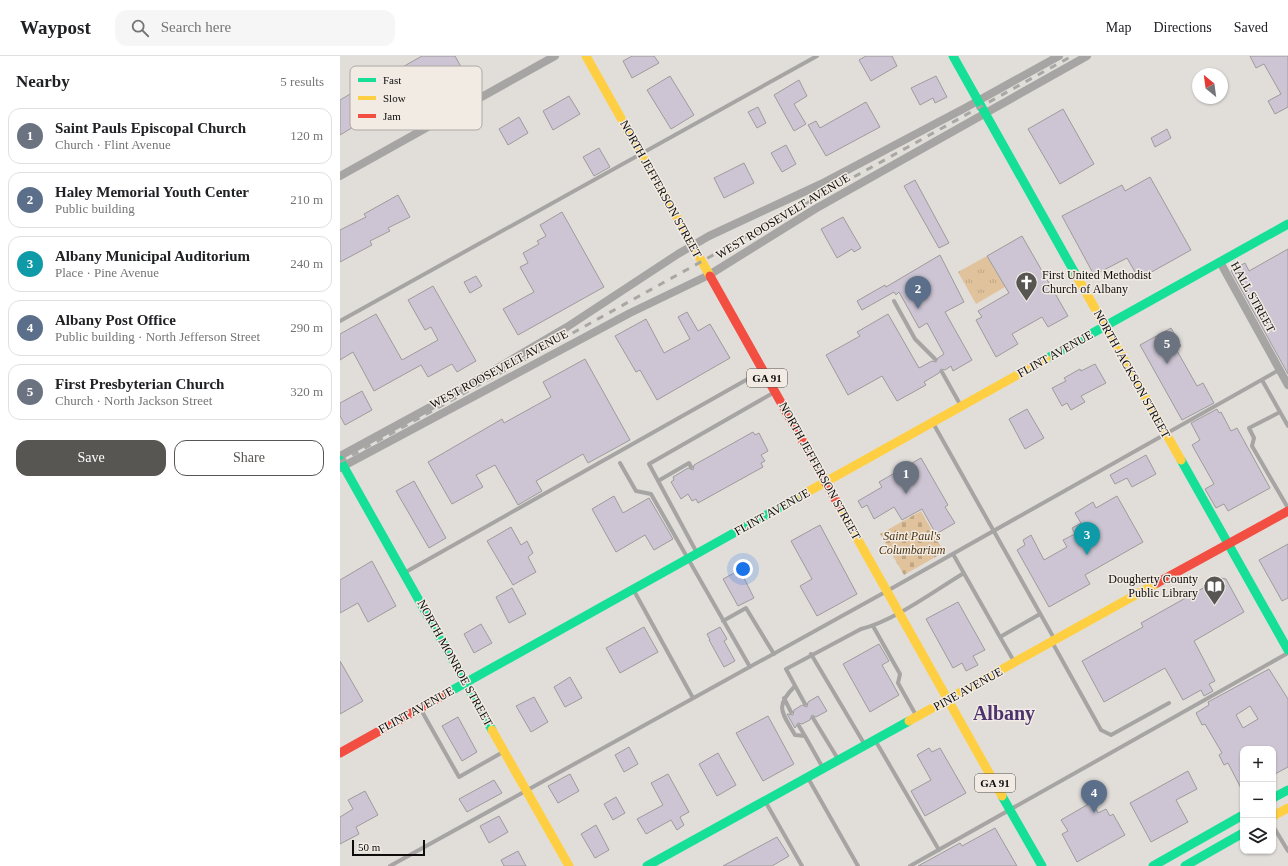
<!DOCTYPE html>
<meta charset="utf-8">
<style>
:root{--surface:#fff;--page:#f6f6f6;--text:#202124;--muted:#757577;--line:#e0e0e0;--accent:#585653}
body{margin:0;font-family:"Times New Roman",serif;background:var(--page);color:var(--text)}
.controls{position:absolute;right:12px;bottom:12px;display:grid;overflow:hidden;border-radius:8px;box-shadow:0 1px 3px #0004}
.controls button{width:36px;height:36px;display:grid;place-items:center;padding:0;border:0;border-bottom:1px solid var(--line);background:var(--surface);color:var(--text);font:20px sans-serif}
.compass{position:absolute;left:852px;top:12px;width:36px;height:36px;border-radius:50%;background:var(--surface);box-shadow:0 1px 3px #0004;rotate:331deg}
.scale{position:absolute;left:12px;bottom:10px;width:73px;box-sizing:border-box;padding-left:4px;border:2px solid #0f0d0b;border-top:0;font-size:11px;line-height:14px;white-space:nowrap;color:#0f0d0b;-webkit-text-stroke:3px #f1ebe4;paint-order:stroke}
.you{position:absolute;left:403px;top:513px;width:14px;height:14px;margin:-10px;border:3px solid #fff;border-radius:50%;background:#1a73e8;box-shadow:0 0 0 6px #1a73e833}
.badge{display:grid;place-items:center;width:26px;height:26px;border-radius:50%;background:var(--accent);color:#fff;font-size:13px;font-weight:700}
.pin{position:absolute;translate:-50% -33px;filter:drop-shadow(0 1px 2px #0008)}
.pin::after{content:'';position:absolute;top:21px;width:14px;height:12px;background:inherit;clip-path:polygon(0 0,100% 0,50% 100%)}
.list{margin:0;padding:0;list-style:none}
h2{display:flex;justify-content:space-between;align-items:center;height:52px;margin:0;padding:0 16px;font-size:17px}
h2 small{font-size:13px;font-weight:400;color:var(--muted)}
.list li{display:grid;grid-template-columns:26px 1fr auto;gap:12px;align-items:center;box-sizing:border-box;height:56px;margin:0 8px 8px;padding:0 8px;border:1px solid var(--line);border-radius:12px}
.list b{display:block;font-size:15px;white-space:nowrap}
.list p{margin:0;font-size:13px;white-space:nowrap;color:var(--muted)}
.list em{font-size:13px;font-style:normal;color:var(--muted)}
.actions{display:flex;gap:8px;padding:12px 16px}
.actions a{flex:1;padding:9px 0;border:1px solid var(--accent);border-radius:12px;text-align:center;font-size:14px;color:var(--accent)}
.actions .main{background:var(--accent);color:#fff}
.icon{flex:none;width:22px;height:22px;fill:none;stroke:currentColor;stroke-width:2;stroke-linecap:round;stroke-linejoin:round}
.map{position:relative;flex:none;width:948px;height:810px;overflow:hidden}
header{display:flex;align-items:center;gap:24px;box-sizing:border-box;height:56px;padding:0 20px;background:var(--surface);border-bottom:1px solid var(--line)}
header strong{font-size:19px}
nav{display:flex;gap:22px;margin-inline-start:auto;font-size:14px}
.search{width:280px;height:36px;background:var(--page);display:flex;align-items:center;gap:10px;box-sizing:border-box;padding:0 14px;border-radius:12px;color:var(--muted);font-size:15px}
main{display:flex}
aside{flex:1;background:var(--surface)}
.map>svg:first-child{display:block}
.cemetery{fill:url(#cemetery-stones)}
.park{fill:url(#park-tufts)}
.building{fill:#cdc5d3;stroke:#9d9b9b;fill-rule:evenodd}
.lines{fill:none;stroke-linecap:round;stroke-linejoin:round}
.lane{stroke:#a6a5a4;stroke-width:4}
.street{stroke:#a6a5a4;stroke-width:8}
.fast{stroke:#16e098;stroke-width:9}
.slow{stroke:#ffcf43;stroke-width:9}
.jam{stroke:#f24e42;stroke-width:9}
.rail{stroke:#a9a7a4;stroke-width:3;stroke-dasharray:7 7;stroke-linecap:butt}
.labels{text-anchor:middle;stroke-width:3;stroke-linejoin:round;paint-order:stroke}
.shield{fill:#f1ebe4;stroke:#53504c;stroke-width:1}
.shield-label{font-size:11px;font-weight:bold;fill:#0f0d0b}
.street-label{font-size:12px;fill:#0f0d0b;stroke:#f1ebe4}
.poi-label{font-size:12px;fill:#0f0d0b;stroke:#f1ebe4;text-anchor:start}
.park-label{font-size:12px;font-style:italic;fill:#4e3410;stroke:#f1ebe4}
.town-label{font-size:20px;font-weight:bold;fill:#4c336e;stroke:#f1ebe4}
.key{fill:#f1ebe4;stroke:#ada8a3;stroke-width:1}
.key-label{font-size:11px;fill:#0f0d0b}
</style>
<header>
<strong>Waypost</strong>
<div class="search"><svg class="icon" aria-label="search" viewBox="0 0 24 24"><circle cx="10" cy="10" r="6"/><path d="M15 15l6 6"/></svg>Search here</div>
<nav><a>Map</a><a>Directions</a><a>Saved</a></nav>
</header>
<main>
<aside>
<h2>Nearby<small>5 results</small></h2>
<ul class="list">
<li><span class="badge" style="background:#6b7280">1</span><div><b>Saint Pauls Episcopal Church</b><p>Church · Flint Avenue</p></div><em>120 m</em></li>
<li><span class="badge" style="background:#5c6f8a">2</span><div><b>Haley Memorial Youth Center</b><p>Public building</p></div><em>210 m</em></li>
<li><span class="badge" style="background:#0f9aa8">3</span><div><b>Albany Municipal Auditorium</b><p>Place · Pine Avenue</p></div><em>240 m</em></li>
<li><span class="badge" style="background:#5c6f8a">4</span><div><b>Albany Post Office</b><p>Public building · North Jefferson Street</p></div><em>290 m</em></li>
<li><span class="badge" style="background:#6b7280">5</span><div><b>First Presbyterian Church</b><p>Church · North Jackson Street</p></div><em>320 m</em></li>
</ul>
<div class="actions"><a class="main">Save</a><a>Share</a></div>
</aside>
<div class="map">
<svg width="948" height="810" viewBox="0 0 948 810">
<defs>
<pattern id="cemetery-stones" width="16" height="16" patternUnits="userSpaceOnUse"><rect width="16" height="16" fill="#e0c29c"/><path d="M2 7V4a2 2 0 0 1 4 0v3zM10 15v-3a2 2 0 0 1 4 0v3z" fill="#bfa685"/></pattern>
<pattern id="park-tufts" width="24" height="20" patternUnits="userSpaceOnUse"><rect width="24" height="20" fill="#e0c29c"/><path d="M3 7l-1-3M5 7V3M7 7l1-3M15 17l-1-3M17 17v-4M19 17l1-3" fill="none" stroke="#bfa685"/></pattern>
</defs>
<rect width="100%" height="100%" fill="#e1deda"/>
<!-- cemetery -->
<path class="cemetery" d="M581,455L604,496L564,519L540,478Z"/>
<!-- park -->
<path class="park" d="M647,200L665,231L636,248L618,216Z"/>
<!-- building -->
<path class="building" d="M82,0H115L125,18L101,31L103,34L93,40L86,29L42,58L40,55L0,79V44L41,20L43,22Z
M292,0H314L319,7L292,22L283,5Z
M526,0H552L557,10L531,25L519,4Z
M910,0H948V51L935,58L928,45L941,38L924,8L916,12Z
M330,20L354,59L331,73L307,34Z
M596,20L607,41L595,47L593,42L580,49L571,32Z
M459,24L467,40L454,48L466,68L454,75L434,39Z
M229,40L240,58L213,74L203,55Z
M526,46L540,71L486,100L468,69L476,65L480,72Z
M418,51L426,67L417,72L408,56Z
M723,53L754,108L720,128L688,73Z
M179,61L188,77L168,89L159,73Z
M827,73L831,82L815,91L811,82Z
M446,89L456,108L442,116L431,97Z
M259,92L270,111L254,120L243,101Z
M404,107L414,127L384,142L374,122Z
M810,121L851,194L799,223L787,202L754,219L722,160L782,129L785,135Z
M575,124L609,187L599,192L564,130Z
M58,139L70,161L48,172L50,175L30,185L32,189L0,206V174L26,161L24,158Z
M222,156L264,231L178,279L163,253L194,236L180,211L188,207L183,197L199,188L197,185L206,180L200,169Z
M503,161L521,192L514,196L512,193L497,202L481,173Z
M682,180L728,260L708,271L702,261L672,278L678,288L656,301L636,264L642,261L638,255L669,237L647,200Z
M948,193V318L891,215L905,207L909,215Z
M600,199L624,246L605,256L632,304L613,315L611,310L605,314L601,313L599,317L584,326L586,329L557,345L542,320L508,339L486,299L520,280L517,276L548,258L579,312L592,305L596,306L598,302L604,298L587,267L579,272L559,236L556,239L554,236L522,254L517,245L545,229L546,231Z
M136,220L142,230L130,237L124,226Z
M93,230L136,305L117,316L112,308L88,321L81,309L34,335L13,296L0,304V278L36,258L62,304L98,284L91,271L85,274L68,244Z
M347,256L358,275L370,268L390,302L317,344L300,314L296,316L275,280L306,263L324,297L350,283L338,261Z
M831,272L841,290L836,293L857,330L863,327L874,347L842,364L800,289Z
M245,303L290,384L248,407L243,398L196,425L202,435L178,449L155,409L136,419L143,431L112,448L88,406L162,363L164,367L211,341L203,326Z
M755,308L766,327L741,340L745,346L731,354L727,347L722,350L712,332L726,325L724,322L740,313L741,315Z
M22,335L32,354L5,369L0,360V347Z
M687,353L704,382L685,393L669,363Z
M877,353L879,357L881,356L891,375L897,372L930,432L888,455L884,448L876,452L865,433L874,428L852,389L860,384L851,367Z
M413,376L415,379L419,377L428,395L421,399L425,405L421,407L423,411L358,447L356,443L352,445L348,438L341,443L331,426L334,424L333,421L348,412L353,414L354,409Z
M806,399L816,418L792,431L787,422L775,428L770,419Z
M581,402L608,449L605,451L615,467L596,478L582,453L562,464L554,451L534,463L527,449L522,452L518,445L542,431L539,426Z
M74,425L106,482L89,492L56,435Z
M274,440L283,457L309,442L333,483L314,494L305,479L276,496L252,453Z
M777,440L803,486L745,519L750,528L709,551L677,494L685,489L683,484L691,479L704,504L727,491L723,484L735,478L732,472L741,467L735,457L753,446L756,452Z
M480,469L517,538L477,560L460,530L472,523L451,485Z
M171,471L181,489L187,485L193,497L188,501L196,516L173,529L147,485Z
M948,488V542L942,545L919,504Z
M32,505L56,550L28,566L18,547L0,557V524Z
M400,514L414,542L398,550L383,523Z
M881,522L886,523L904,556L854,585L875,625L869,628L873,635L864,640L861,634L843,644L825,612L764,646L742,605L803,571L801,567Z
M172,532L186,558L169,567L156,541Z
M618,546L645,594L633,600L638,609L626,615L622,607L613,612L586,563Z
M141,568L152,587L134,597L124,578Z
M304,571L318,596L280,617L266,592Z
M380,571L387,583L384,585L395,605L384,611L369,584H370L367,578Z
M539,588L549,605L542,609L559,639L530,656L503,608Z
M0,605L23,645L0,658Z
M929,613L948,643V711L933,719V693H903V736L888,707L884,709L879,699L882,697L865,668L862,669L856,657L869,649L868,646ZM910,650L918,663L903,672L896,659Z
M230,621L242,642L225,651L214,631Z
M478,640L487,655L476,661L472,659L470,664L462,668L458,667L455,672L447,658L453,659L454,654L462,649L467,651L468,646Z
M194,641L208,666L191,676L176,650Z
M428,660L454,708L423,725L396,677Z
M118,661L137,696L122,705L102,670Z
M289,691L298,708L284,716L275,699Z
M589,692L592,696L600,692L626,737L585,760L571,735L591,724L577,699Z
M378,697L396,729L377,740L359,708Z
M848,715L857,733L836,744L848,766L811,786L790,747Z
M230,718L239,735L218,747L208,730Z
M328,718L349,756L340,761L344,769L337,774L331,764L306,778L297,763L323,749L311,727Z
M154,724L162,737L127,756L119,743Z
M25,735L38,759L16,771L19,778L0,788V761L13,753L8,744Z
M276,741L285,757L273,764L264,748Z
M752,746L758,757L766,753L770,760L773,758L785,779L737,806L722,778L728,775L721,764Z
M159,760L168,776L149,787L140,770Z
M256,769L269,794L255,802L241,778Z
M655,772L677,810H578L620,787L622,790Z
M437,781L449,800L432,810H383Z
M178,795L186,810H164L161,804Z"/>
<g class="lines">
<!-- lane -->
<path class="lane" d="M554,245L575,283L595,303
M0,265L477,0
M602,316L621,350
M922,324L948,370
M940,356L909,372L914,382L912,390L948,452
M593,367L715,584
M280,407L296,435L311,438L410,611
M318,425L349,407L351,411
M357,497L309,408L433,337
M613,498L660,581L700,558
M64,517L422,315
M293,533L353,642
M383,565L406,552L434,598
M533,570L560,618L558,627L577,661
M660,581L675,607
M712,586L761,674L771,679L829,647
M471,598L525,689
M455,630C434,651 442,656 455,679L465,680L483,712
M444,642L451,656
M465,648L446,613L521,573C554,565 594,535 624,517
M80,652L119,721L163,696
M473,662L498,703
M459,670L465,680
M535,684L599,794
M468,722L518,810
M425,745L462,810
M933,770L948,795
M50,810L547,535L939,314
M570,810L948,597"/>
<!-- street -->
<path class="street" d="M0,120L215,0
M880,206L948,329
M0,400L103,344L227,271L338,198L369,180L481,128L625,52L719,0
M0,412L290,257L369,219L475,153L747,0"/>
<!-- fast -->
<path class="fast" d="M613,0L736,219
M706,303L948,168
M0,404L152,674
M841,404L948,594
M109,636L462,439
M662,740L702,810
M933,742L948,734
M307,810L569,665
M813,810L903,759
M845,810L903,777"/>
<!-- slow -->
<path class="slow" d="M246,0L370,220
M736,219L841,404
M462,439L706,303
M499,450L662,740
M569,665L817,527
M152,674L229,810
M933,760L948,752"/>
<!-- jam -->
<path class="jam" d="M370,220L499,450
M817,527L948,455
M0,697L109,636"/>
<!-- rail -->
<path class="rail" d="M0,406L732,0"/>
</g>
<!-- icons -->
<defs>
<symbol id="church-pin" viewBox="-11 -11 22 30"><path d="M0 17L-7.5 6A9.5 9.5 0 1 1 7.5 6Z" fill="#585653" stroke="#f1ebe4"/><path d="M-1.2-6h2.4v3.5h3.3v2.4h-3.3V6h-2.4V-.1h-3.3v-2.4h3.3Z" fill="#fff"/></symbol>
<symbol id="library-pin" viewBox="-11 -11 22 30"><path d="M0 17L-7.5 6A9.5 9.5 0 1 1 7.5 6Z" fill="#585653" stroke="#f1ebe4"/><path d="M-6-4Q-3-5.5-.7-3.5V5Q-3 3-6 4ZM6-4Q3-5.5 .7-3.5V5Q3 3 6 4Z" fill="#fff"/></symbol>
</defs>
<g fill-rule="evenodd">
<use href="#church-pin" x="674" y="214" width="25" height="34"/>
<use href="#library-pin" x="862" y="518" width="25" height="34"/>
</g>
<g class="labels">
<!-- shield labels -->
<g class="shield">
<rect x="407" y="313" width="40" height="18" rx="3"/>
<rect x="635" y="718" width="40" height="18" rx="3"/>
</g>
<g class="shield-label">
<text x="427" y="326">GA 91</text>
<text x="655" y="731">GA 91</text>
</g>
<!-- street labels -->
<g class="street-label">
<text transform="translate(321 133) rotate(61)" y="4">NORTH JEFFERSON STREET</text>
<text transform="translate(443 160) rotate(-31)" y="4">WEST ROOSEVELT AVENUE</text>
<text transform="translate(913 241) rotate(61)" y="4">HALL STREET</text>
<text transform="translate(715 298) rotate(-29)" y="4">FLINT AVENUE</text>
<text transform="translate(159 313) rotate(-28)" y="4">WEST ROOSEVELT AVENUE</text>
<text transform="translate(792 318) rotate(61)" y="4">NORTH JACKSON STREET</text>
<text transform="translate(480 415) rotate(61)" y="4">NORTH JEFFERSON STREET</text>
<text transform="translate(432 456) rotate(-29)" y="4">FLINT AVENUE</text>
<text transform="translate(115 607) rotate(61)" y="4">NORTH MONROE STREET</text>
<text transform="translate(628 633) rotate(-29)" y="4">PINE AVENUE</text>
<text transform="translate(76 654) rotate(-29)" y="4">FLINT AVENUE</text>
</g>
<!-- poi labels -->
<g class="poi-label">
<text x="702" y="223">First United Methodist<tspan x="702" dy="14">Church of Albany</tspan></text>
<text x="858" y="527" text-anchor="end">Dougherty County<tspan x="858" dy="14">Public Library</tspan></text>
</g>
<!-- park labels -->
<g class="park-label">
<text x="572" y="484">Saint Paul's<tspan x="572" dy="14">Columbarium</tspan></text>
</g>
<!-- town labels -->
<g class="town-label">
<text x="664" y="664">Albany</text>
</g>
</g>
<!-- legend -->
<rect x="10" y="10" width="132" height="64" rx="6" class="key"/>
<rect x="18" y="22" width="18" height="4" fill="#16e098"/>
<rect x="18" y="40" width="18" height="4" fill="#ffcf43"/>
<rect x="18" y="58" width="18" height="4" fill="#f24e42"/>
<g class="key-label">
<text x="43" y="28">Fast</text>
<text x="43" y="46">Slow</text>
<text x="43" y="64">Jam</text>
</g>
</svg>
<div class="controls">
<button>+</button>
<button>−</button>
<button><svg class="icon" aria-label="layers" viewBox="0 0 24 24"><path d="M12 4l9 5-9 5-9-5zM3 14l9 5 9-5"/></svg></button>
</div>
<svg class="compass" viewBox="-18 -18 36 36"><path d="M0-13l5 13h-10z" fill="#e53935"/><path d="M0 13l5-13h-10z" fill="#757577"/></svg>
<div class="scale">50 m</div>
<div class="you"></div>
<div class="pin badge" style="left:566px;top:438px;background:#6b7280">1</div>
<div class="pin badge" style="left:578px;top:253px;background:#5c6f8a">2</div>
<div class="pin badge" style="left:747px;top:499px;background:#0f9aa8">3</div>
<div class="pin badge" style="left:754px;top:757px;background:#5c6f8a">4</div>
<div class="pin badge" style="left:827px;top:308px;background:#6b7280">5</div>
</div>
</main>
